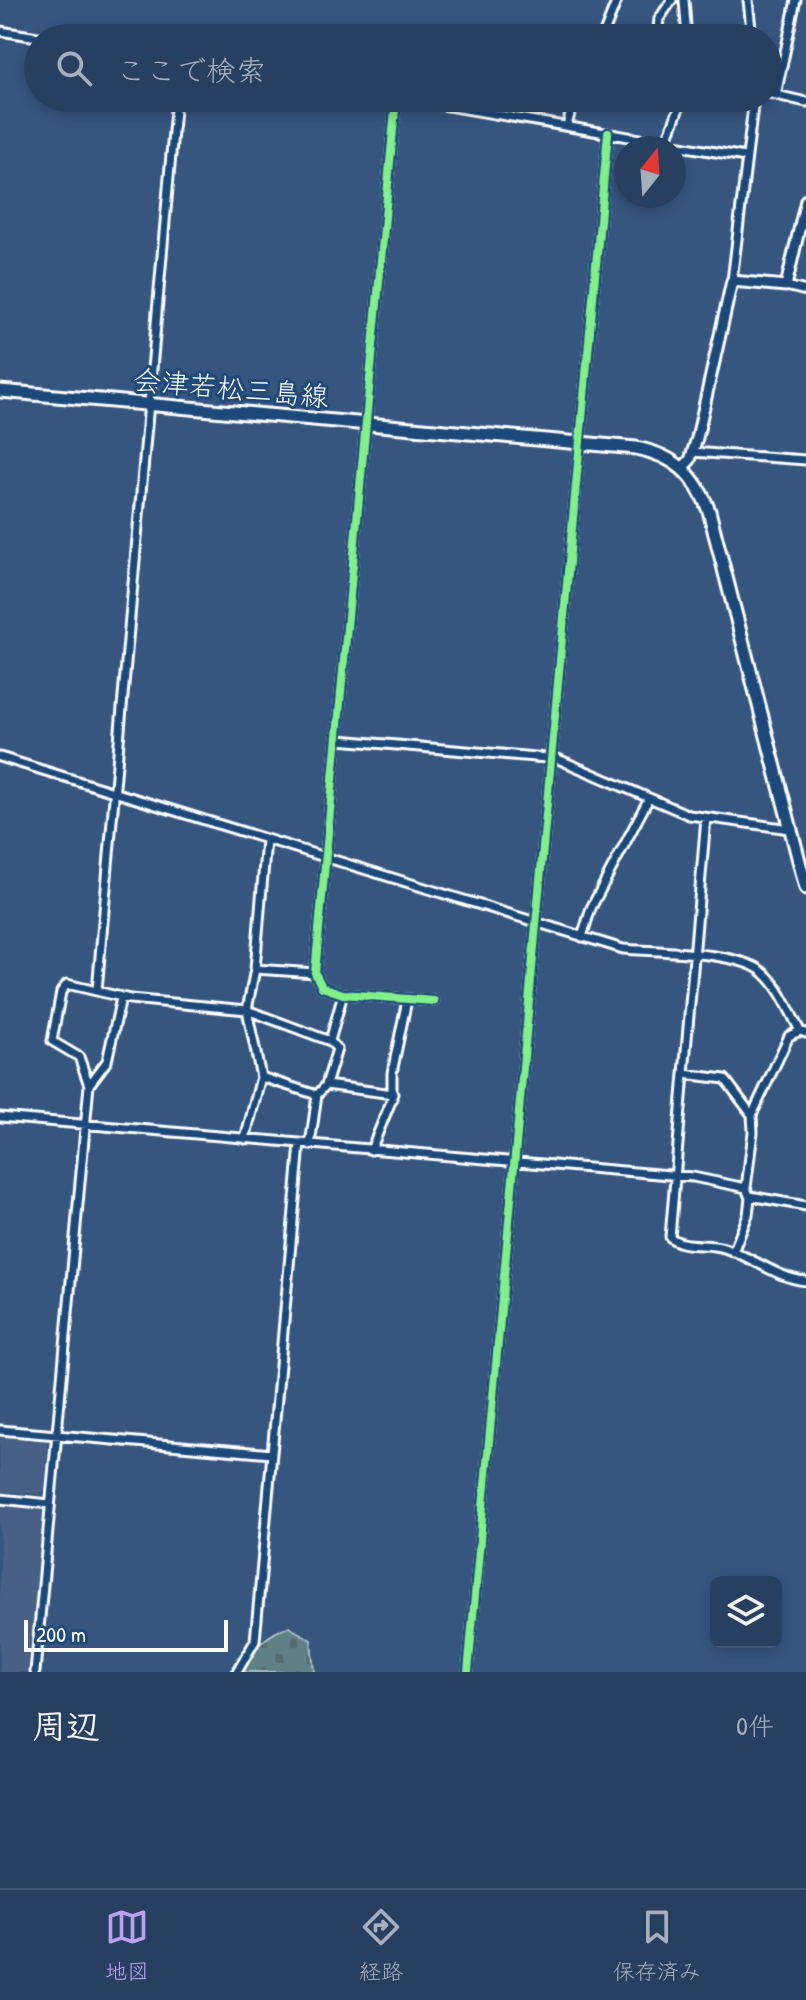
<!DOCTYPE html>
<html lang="ja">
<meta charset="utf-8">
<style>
:root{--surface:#284060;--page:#344b69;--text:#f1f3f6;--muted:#a5afbd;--line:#445975;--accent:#bca0f2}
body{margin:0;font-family:"Patrick Hand","Klee One",sans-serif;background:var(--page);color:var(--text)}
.controls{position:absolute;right:24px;bottom:24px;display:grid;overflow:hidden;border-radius:12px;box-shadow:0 4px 12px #0003}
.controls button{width:72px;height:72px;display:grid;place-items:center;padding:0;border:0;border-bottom:2px solid var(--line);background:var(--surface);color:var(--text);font:40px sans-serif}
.compass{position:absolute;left:614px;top:136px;width:72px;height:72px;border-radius:50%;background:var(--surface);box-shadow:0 4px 12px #0003;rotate:17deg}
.scale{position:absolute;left:24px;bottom:20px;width:204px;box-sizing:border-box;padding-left:8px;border:4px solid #fff;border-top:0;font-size:22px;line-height:28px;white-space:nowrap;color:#fff;-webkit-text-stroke:6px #1f4a7a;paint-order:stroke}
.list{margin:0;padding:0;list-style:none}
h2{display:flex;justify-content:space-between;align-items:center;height:104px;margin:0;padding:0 32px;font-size:34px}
h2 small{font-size:26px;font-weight:400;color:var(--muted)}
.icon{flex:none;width:44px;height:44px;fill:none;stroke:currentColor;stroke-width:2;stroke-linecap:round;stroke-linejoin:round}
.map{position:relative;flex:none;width:806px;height:1672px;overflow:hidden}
.search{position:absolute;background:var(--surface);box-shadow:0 4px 12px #0003;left:24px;right:24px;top:24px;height:88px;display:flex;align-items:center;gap:20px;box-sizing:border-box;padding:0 28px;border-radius:44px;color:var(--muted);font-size:30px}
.sheet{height:216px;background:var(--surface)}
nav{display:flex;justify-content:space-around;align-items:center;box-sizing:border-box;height:112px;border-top:2px solid var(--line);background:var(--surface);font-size:22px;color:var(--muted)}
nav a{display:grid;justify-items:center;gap:4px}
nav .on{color:var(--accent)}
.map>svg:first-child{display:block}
.built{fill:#4a6186}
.cemetery{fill:url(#cemetery-stones);stroke:#aec0c2;stroke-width:2}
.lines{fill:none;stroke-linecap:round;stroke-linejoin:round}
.street-casing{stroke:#fff;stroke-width:13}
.secondary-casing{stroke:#fff;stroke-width:15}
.primary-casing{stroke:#fff;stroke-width:17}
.street{stroke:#1f4a7a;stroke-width:7}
.secondary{stroke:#1f4a7a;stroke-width:9}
.primary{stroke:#1f4a7a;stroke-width:11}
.cycleway-casing{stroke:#1f4a7a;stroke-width:13}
.cycleway{stroke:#82f089;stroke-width:8}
.labels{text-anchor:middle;stroke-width:6;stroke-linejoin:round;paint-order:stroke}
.street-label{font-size:28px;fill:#fff;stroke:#1f4a7a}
</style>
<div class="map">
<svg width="806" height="1672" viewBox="0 0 806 1672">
<defs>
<pattern id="cemetery-stones" width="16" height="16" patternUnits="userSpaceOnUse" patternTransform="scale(2)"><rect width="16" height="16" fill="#5e8186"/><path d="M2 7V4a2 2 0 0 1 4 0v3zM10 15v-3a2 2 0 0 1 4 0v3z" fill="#56696c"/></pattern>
</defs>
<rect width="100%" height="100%" fill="#365680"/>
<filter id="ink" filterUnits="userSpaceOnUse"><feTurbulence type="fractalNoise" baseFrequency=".0125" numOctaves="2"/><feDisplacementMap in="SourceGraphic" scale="16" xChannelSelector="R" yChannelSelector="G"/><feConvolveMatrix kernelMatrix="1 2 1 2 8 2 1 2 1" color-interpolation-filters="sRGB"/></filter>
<g filter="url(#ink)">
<!-- built -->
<path class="built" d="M0,1437L47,1441L45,1489L40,1494L0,1491Z
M0,1506L44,1510L28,1672H0Z"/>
<!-- cemetery -->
<path class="cemetery" d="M289,1627L311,1640L314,1672H243C244,1654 271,1631 289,1627Z"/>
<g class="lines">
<defs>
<path id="street" d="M684,0L687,38
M748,0L752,38
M0,31L44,38
M602,38L617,0
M657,38L659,19L672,0
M768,93L806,102
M776,95L796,0
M396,98L315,973L322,987L343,994L434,1001
M401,98L745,157
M737,98L753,104
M567,126L574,98
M666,142L683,98
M732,281L754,98
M786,286L806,291
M692,452L806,460
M339,740L558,759L689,815L790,829
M0,757L623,949C657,952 740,951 764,973C780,987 790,1012 800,1031
M706,818L670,1237C684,1249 707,1242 724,1248C753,1257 776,1278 806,1281
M582,937L591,908L648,800
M255,969L315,973
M97,990L176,98
M330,1041L343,994
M684,1074L725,1079L752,1115L753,1132L746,1188L750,1198L748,1215L733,1252
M89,1085L79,1057L52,1041L61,992L67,984L130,999L247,1010L330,1041L337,1049L326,1085L317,1095L261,1077
M326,1085L393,1094
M752,1115L789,1036L800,1031L806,1033
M0,1117L693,1177L746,1188
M245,1139L261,1077L247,1010L255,969L266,840
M310,1145L317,1095
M371,1150L392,1099V1073L407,1000
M750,1196L806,1206
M0,1430L272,1454
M0,1499L50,1504
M35,1672L89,1085L107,1061L121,998
M237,1672L255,1641L300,1144
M468,1672L608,133"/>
<path id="secondary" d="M683,467L690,460L697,438L732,281L786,286L806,200"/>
<path id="primary" d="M0,391L636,448C675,456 695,474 709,511L806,888"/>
</defs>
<!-- street casing -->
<use href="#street" class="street-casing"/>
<!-- secondary casing -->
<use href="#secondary" class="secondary-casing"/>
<!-- primary casing -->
<use href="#primary" class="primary-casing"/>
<!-- street -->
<use href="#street" class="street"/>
<!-- secondary -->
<use href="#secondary" class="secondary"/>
<!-- primary -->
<use href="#primary" class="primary"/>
<defs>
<path id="cycleway" d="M396,98L315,973L322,987L343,994L434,1001
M468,1672L608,133"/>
</defs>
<!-- cycleway casing -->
<use href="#cycleway" class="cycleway-casing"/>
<!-- cycleway -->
<use href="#cycleway" class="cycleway"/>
</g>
</g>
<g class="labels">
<!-- street labels -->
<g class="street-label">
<text transform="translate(231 388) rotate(5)" y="10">会津若松三島線</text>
</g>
</g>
</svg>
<div class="controls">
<button><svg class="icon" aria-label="layers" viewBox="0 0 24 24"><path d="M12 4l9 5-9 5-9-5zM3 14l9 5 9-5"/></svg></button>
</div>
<svg class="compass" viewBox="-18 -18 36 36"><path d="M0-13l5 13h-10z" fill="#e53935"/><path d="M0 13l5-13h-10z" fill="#a5afbd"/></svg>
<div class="scale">200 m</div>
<div class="search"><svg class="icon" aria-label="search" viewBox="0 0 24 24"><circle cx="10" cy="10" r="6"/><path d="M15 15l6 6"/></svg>ここで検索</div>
</div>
<section class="sheet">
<h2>周辺<small>0件</small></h2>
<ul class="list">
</ul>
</section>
<nav>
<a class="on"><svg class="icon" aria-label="map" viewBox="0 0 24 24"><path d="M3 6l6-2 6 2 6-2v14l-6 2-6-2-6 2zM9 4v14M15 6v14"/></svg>地図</a>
<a><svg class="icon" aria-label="directions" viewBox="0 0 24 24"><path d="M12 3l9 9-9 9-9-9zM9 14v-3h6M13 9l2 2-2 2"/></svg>経路</a>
<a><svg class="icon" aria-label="saved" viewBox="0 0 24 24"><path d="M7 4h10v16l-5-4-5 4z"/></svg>保存済み</a>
</nav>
